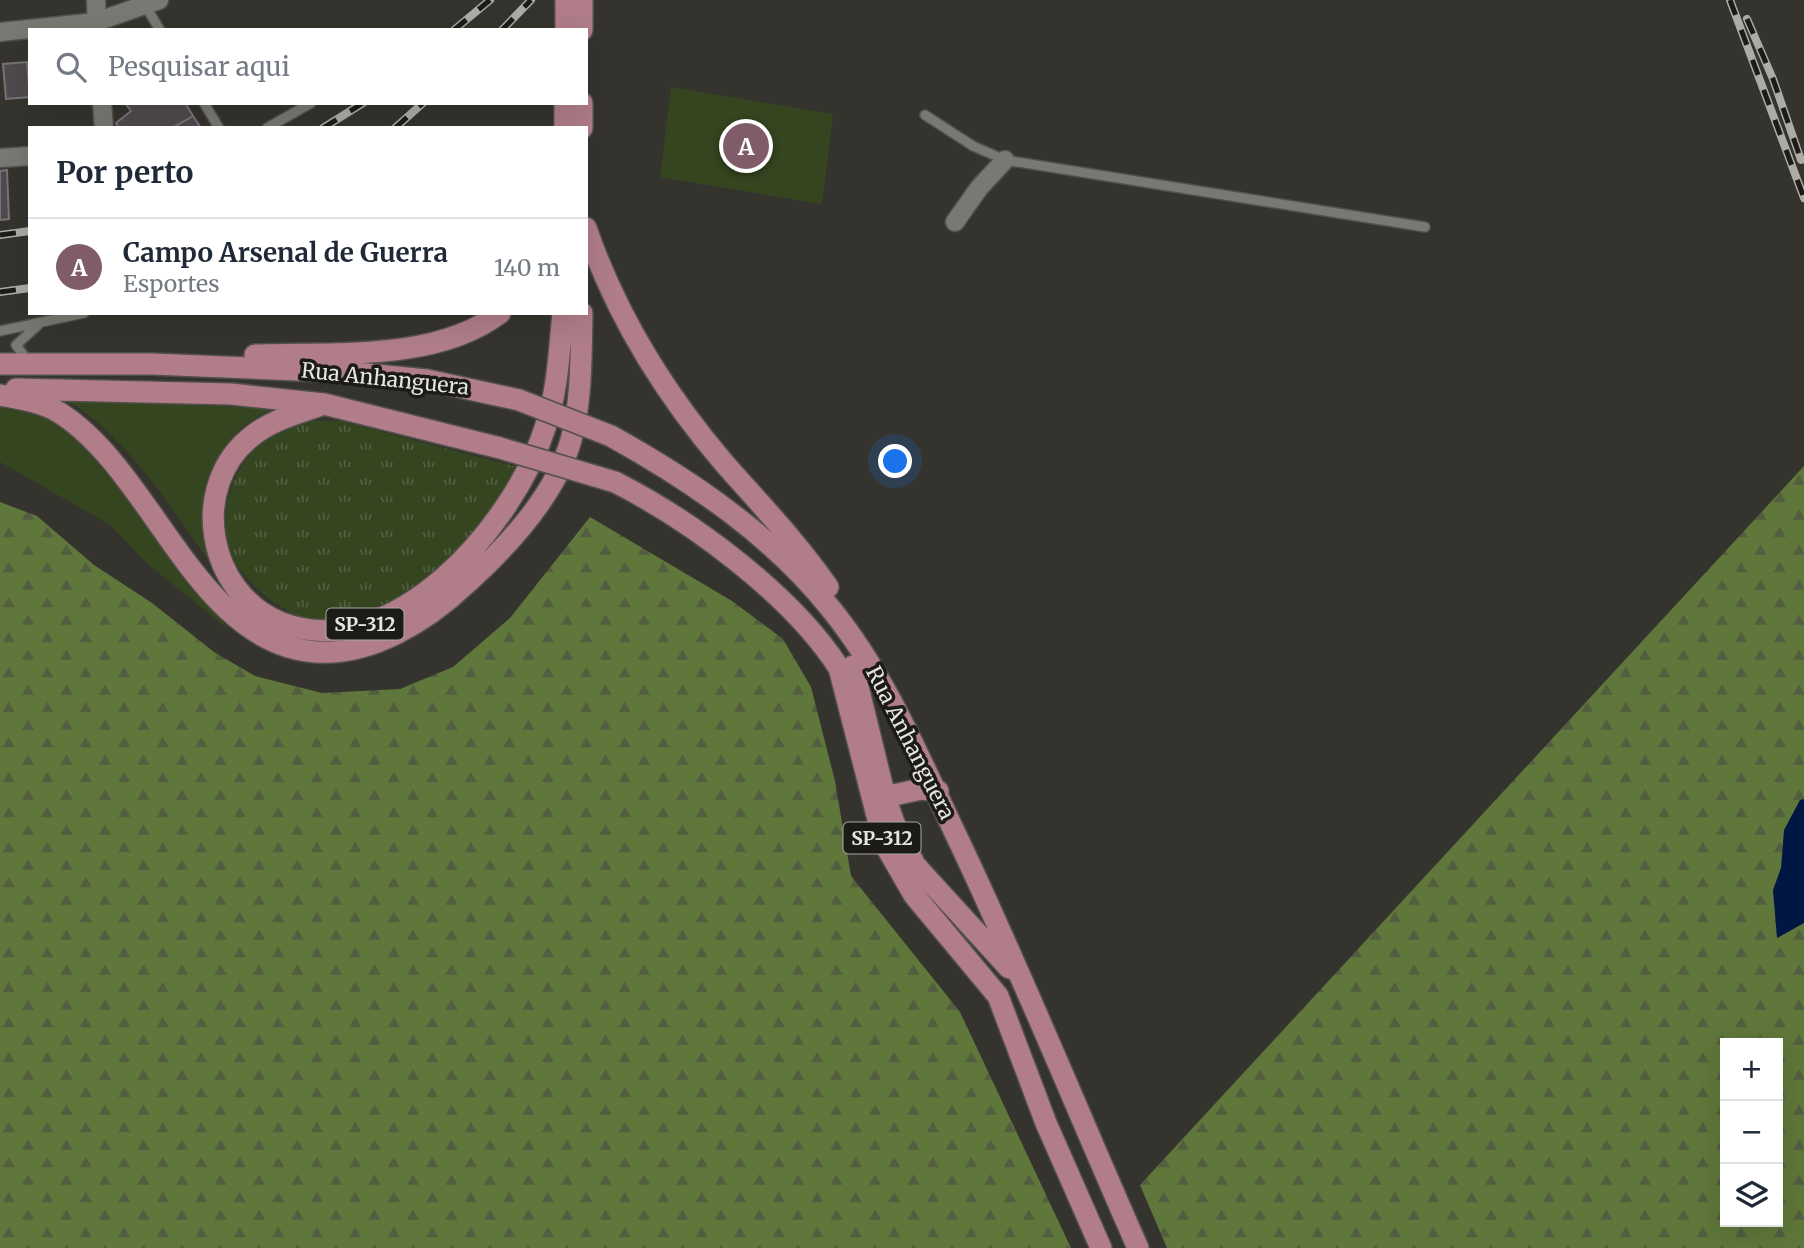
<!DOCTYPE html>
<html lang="pt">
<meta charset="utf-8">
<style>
:root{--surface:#fff;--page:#f6f6f7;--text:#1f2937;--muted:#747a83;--line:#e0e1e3;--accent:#7f5c67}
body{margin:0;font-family:Merriweather,serif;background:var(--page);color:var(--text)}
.controls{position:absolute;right:21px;bottom:21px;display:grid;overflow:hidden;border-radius:0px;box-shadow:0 7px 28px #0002}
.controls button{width:63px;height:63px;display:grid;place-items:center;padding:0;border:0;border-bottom:2px solid var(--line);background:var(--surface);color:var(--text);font:35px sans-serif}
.you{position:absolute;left:896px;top:462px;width:24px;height:24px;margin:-18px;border:5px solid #fff;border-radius:50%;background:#1a73e8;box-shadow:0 0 0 10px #1a73e833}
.badge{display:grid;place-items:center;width:46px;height:46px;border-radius:50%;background:var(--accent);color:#fff;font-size:23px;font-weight:700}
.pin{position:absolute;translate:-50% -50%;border:4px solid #fff;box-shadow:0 2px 7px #0006}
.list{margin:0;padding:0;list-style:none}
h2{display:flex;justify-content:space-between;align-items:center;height:91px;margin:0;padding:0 28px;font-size:30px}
h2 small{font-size:23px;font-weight:400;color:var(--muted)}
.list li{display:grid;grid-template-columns:46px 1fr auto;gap:21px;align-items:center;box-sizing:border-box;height:98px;padding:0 28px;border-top:2px solid var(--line)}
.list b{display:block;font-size:26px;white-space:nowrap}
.list p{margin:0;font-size:23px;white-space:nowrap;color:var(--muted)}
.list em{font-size:23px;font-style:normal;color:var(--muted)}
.icon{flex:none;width:38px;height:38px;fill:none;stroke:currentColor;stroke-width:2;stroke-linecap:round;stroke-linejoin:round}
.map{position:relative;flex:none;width:1804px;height:1248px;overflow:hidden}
.search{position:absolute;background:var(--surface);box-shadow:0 7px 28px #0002;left:28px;top:28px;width:560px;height:77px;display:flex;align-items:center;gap:18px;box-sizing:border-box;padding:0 24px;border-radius:0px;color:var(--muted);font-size:26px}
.panel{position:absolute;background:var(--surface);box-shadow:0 7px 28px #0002;left:28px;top:126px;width:560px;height:189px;border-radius:0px}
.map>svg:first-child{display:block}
.grass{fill:#35451f}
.forest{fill:url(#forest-firs);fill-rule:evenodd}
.park{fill:url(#park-tufts)}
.water{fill:#001744}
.building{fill:#4f4a4e;stroke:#787377;stroke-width:2}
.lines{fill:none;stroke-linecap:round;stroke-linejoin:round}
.lane-casing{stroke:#51504b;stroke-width:12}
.street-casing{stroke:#51504b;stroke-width:21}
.primary-casing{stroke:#51504b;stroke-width:24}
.lane{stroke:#7a7872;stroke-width:9}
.street{stroke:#7a7872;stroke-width:18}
.primary{stroke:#b07d89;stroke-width:21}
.rail-casing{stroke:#acaba6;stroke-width:8}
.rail{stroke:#1c1b18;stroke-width:5;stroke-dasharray:16;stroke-linecap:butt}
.primary-bridge-casing{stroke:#51504b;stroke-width:24;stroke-linecap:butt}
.primary-bridge{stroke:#b07d89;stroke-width:21}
.labels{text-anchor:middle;stroke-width:7;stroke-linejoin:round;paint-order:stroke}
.shield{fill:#1c1b18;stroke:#a9a8a5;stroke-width:2}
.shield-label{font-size:19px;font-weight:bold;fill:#e6e5e1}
.street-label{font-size:21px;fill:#e6e5e1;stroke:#1c1b18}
</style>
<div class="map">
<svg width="1804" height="1248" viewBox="0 0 1804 1248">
<defs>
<pattern id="forest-firs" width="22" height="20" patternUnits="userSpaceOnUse" patternTransform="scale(1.75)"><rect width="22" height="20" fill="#5f773a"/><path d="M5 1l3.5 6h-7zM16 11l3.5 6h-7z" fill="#525e3f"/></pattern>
<pattern id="park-tufts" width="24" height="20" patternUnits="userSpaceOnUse" patternTransform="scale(1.75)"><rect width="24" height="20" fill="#35451f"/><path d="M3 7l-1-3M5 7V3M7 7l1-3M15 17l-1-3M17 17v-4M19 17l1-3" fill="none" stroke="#52603f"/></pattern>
</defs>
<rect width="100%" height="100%" fill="#35332e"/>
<!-- grass -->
<path class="grass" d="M671,87L833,114L822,204L660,177Z
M68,401L280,408C229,419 200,477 205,527C206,544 216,563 222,579C179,521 130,438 68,401Z
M0,402C15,406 33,408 47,414C100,436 190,579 229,630L149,565L110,525L0,462Z"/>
<!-- forest -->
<path class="forest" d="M1804,466V1248H1167L1140,1185ZM1725,1043H1778V1222H1725Z
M0,502L37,516L94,565L152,603L214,652L255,676L322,693L400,689L453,667L510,618L590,517L732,601L783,639L811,687L835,781L851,876L960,1012L1071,1248H0Z"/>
<!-- park -->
<path class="park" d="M303,421H341L521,468C508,500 483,523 461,548C431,582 376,621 329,623C309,623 281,609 266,596C252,584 240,573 232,556C215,516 233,461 269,438C279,431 292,427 303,421Z"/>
<!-- water -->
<path class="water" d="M1804,799V923L1777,938L1773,890L1781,868L1784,830L1800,800Z"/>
<!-- building -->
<path class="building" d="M27,62L30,97L6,99L3,64Z
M125,103H185L193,116L172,128H119L116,123L131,111Z
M193,116L201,128H172Z
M7,170L9,219L0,220V171Z"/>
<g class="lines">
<defs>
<path id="lane" d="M146,7L160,30
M204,103L219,128
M925,115L973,146L1005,160L1425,227
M267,128L311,103
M0,331L84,313
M27,360L16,345L38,325"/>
<path id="street" d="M96,0L97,30
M0,32L96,22L159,0
M102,103L104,128
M0,158L30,156
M955,222L979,188L1005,160"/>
<path id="primary" d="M566,0V30
M582,0V30
M582,103V128
M565,128V103
M586,228C616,315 665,394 724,463C760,504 797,542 828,587
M255,355C333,352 435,362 500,313
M0,364H152L346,372L427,380L519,400
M16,389L231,394L324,404L500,448
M0,395C21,399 42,402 60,413C154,473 197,644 316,652C371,656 427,621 466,584C507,547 556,494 571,440C582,400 581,354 582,313
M324,404C300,413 273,419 252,436C188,486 207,594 282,623C395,665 514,524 545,428C558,390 559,352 563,313
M611,436C692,481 773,536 831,609C886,677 919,757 956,835C1021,971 1077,1110 1138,1248
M615,482C692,521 792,595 839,668L884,843L914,895L998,996L1046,1123L1101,1248
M853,666L885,797L896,828L915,865L1009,968
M879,809L885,797L921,789L938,791"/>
</defs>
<!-- lane casing -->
<use href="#lane" class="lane-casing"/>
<!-- street casing -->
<use href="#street" class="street-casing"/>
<!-- primary casing -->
<use href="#primary" class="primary-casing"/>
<!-- lane -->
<use href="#lane" class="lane"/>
<!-- street -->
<use href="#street" class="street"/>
<!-- primary -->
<use href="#primary" class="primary"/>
<defs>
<path id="rail" d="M1730,0L1804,198
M1747,19L1773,79L1801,160
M454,30L490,0
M502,30L531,0
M323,128L363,103
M395,128L423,103
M0,235L30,231
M0,292L30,288"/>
</defs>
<!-- rail casing -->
<use href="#rail" class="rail-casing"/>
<!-- rail -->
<use href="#rail" class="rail"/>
<defs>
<path id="primary-bridge" d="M519,400L611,436
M500,448L615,482"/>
</defs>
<!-- primary-bridge casing -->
<use href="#primary-bridge" class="primary-bridge-casing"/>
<!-- primary-bridge -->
<use href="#primary-bridge" class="primary-bridge"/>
</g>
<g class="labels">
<!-- shield labels -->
<g class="shield">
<rect x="326.5" y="608.5" width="77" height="31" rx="5"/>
<rect x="843.5" y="822.5" width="77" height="31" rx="5"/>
</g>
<g class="shield-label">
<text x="365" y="631">SP-312</text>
<text x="882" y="845">SP-312</text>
</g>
<!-- street labels -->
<g class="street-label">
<text transform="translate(385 379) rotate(6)" y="7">Rua Anhanguera</text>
<text transform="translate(910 743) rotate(63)" y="7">Rua Anhanguera</text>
</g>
</g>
</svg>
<div class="controls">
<button>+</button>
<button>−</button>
<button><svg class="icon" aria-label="layers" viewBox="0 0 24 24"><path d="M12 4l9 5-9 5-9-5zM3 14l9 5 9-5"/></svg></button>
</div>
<div class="you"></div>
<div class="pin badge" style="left:746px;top:146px">A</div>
<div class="search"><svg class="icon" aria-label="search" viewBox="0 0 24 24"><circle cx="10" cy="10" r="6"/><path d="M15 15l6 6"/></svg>Pesquisar aqui</div>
<section class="panel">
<h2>Por perto<small></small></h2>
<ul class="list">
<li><span class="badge">A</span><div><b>Campo Arsenal de Guerra</b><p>Esportes</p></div><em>140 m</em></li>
</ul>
</section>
</div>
